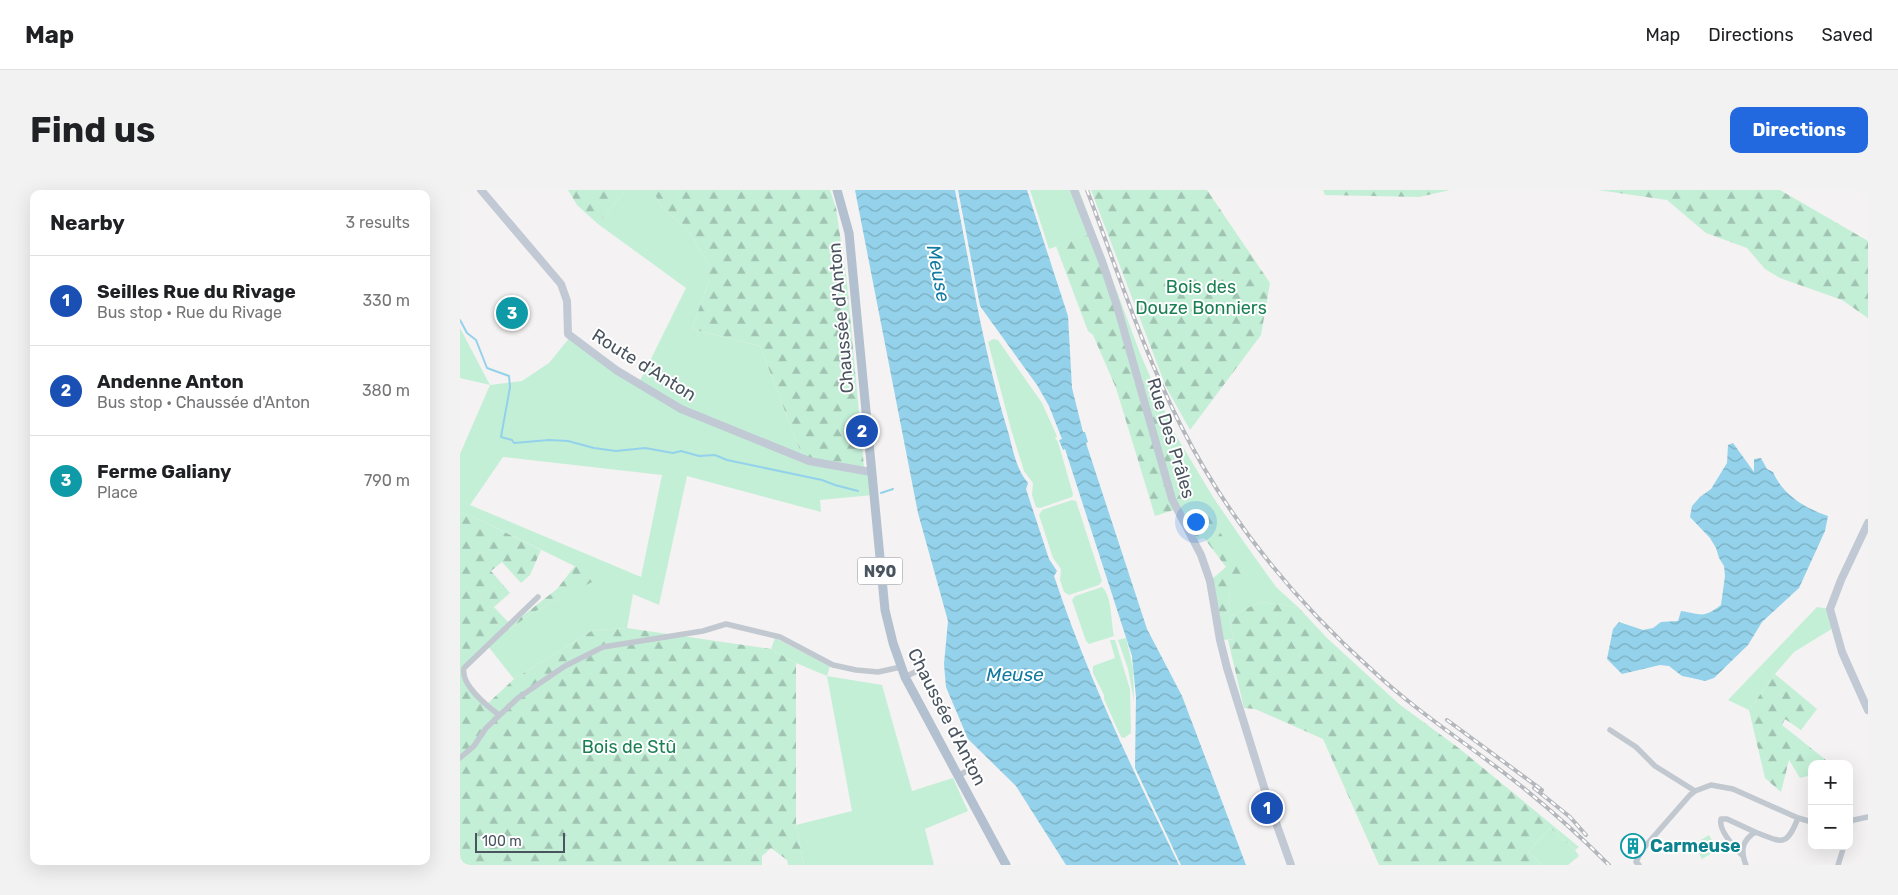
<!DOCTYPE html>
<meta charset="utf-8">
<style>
:root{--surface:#fff;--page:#f2f2f2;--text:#202124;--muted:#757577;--line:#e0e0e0;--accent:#2268df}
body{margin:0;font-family:Rubik,sans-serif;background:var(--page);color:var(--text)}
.controls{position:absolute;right:15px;bottom:15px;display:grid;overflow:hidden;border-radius:10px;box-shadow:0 5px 20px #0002}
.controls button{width:45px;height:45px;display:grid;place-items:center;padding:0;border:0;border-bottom:1px solid var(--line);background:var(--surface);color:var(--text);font:25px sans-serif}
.scale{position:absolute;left:15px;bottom:12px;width:90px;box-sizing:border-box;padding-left:5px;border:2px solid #4a545f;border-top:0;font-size:14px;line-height:18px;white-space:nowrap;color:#4a545f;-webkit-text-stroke:4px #fff;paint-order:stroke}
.you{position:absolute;left:735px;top:331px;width:18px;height:18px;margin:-12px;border:4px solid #fff;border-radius:50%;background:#1a73e8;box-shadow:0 0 0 8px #1a73e833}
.badge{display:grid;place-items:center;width:32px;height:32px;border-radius:50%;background:var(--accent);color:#fff;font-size:16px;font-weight:700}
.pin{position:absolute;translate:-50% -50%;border:2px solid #fff;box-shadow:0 1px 5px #0006}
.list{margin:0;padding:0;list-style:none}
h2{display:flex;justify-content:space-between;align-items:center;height:65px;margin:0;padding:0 20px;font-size:21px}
h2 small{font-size:16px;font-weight:400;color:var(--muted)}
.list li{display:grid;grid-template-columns:32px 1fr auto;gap:15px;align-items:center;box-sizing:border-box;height:90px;padding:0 20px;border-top:1px solid var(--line)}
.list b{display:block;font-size:19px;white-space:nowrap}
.list p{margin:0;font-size:16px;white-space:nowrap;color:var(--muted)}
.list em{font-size:16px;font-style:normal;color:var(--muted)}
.map{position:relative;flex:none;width:1408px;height:675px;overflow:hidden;border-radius:10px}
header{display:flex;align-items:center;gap:30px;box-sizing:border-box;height:70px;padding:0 25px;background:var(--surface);border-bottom:1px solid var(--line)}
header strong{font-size:24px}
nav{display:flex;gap:28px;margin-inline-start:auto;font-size:18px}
.intro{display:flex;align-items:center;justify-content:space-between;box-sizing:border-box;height:120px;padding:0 30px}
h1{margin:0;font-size:35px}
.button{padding:12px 22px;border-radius:10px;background:var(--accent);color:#fff;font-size:18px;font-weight:700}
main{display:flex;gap:30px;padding:0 30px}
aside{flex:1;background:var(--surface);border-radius:10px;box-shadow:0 5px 20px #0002}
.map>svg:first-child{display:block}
.green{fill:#c4efd7;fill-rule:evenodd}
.forest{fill:url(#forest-firs)}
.water{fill:url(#water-waves)}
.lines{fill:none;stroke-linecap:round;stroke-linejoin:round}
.stream{stroke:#93d2ea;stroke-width:2}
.street{stroke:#c1c8d0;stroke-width:5.5}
.secondary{stroke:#c1c9d4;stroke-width:8}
.primary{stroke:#b3c0cf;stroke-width:9}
.rail-casing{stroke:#b4b7bc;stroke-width:4}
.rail{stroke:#fff;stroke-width:2;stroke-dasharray:5.5;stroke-linecap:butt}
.labels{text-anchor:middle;stroke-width:4;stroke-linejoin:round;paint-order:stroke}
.shield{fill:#fff;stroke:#80878f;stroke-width:1}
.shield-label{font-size:16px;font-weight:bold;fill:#4a545f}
.park-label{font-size:18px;fill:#1c8054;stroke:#fff}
.street-label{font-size:18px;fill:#4a545f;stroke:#fff}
.culture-label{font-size:18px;font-weight:bold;fill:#0d838f;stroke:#fff;text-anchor:start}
.water-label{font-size:19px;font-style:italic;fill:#127aa2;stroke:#fff}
</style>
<header>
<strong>Map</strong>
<nav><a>Map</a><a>Directions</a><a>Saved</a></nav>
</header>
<div class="intro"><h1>Find us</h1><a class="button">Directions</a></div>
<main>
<aside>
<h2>Nearby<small>3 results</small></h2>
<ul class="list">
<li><span class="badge" style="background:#1a4fb4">1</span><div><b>Seilles Rue du Rivage</b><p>Bus stop · Rue du Rivage</p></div><em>330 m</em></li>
<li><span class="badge" style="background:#1a4fb4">2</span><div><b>Andenne Anton</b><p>Bus stop · Chaussée d'Anton</p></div><em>380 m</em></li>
<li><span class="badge" style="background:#0f9aa8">3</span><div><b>Ferme Galiany</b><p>Place</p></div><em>790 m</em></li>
</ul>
</aside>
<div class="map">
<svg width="1408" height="675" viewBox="0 0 1408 675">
<defs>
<pattern id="forest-firs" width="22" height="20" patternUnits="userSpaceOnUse" patternTransform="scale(1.25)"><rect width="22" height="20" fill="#c4efd7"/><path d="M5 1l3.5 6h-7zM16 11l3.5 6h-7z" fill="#a1c4b2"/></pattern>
<pattern id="water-waves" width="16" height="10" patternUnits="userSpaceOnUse" patternTransform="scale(1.25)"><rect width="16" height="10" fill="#93d2ea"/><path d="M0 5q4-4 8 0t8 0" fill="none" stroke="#7aadc1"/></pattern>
</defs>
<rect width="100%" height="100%" fill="#f4f2f2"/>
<!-- green -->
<path class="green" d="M166,0H192L202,17L228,40L249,76V90L232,139L300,156L343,268L411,282L413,305L360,310L361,322L227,286L199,415L173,404L167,438L133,440L54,489L27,455L74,422L139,388L10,325L0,323V264L30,195L0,188V138L30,195L62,191L89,173L111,146L179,193L226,98L138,34ZM43,267L202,285L181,387L10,315Z
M570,0H619L680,163L714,242L753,307L779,345L816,397L838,417L800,412L769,427L774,449L763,450L759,426L770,421L769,401L788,384L743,318L734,326C729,316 724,306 724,296L704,239L694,222L685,192L678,190L631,44L589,59Z
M533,149L538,150L582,213L596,244L597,247L595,248L598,252L613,304L612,307L580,318L576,317L572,305L573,293L564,281L551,239L528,152Z
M612,310L616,311L642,391L639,395L609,405L604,402L600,390L601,379L593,368L579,325L582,320Z
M642,397C652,405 651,433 654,446L629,454L626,451L612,410L615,406Z
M1357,417L1370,419L1375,437L1334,462L1315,484L1289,520L1268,510Z
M315,448L370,476L367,486L422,495L452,601L493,588L508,621L465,639L474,675H344L336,635L392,621L367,486L336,473L311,459Z
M666,448L673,478L674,511L668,479L658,450Z
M650,450H655L670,499L671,543L664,548L661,547L644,509V505L633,483V476L655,468Z
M1090,638L1115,660L1119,666L1108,675H1082L1068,662Z
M1249,645L1257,660L1242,669L1234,654Z"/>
<!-- forest -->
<path class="forest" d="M108,0H166L138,34L117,15Z
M192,0H370L376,18L387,93L404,277L386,276L343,268L300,156L232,139L249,90V76L228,40L202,17Z
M631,0H747L810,93L801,145L730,240L706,197Z
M863,0H990L959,7L865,5Z
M1138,0H1320L1408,51V128L1382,110L1320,88L1305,79L1287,58L1246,43L1207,10Z
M631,44L677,190L685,191L694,222L704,239L724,296C724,306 729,316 734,325L743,318L789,384L769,401L770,421L759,426L752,389L766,377L744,348L734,351L717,319L695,326L656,198L633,145L628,141L596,56Z
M0,323L10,325L81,360L70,385L61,393L42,372L31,381L50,403L34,417L51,435L97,399L115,376L140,388L74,422L27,455L2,483L26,515L54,489L133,440L167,438L311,459L336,473V635L344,675H328L327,670L311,658L302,666V675H0Z
M800,412L838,417L867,448L939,514L1000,559L1119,657L1115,660L1090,638L1068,662L1082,675H919L863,549L795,519L784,518L768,450L774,449L769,427Z
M1315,484L1357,519L1341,540L1325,529L1322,535L1371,574H1352V585L1340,588L1329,570L1321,602L1305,588L1289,520Z"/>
<!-- water -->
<path class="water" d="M395,0H495C511,82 524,165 549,245C553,261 557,281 568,293L566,299L589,369L597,381L594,386C627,486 673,580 719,675H606L556,596L508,549L486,497L484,474L488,431L458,323Z
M498,0H567L608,126L612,198L623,242H625L628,252L626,253L687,439L722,506L786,675H721L675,578L676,507L672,466L605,259L603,260L599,250L602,249L589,216L577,195L520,116Z
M1273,253L1294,282V269L1301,268L1307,279L1313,282C1322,304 1346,319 1368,326L1365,341L1339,398L1302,432L1288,455L1254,488L1245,491L1232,488L1222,486L1209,476L1200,475L1162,484L1147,469L1153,439L1159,432L1183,440L1193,438L1201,432L1218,431L1221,421C1242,424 1242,429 1261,415L1265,386L1264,376L1259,368L1256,358L1250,348L1230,327L1232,316L1240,307L1251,299L1267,273L1268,255Z"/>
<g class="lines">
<!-- stream -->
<path class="stream" d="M0,130L7,143L16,150L27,178L49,186L50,197L41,247L52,250L54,253L89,250L108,251L134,258L156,261L185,258L213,263L221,261L239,266L255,265L267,270L362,290L375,295L398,301
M421,303L433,299"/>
<!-- street -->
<path class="street" d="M445,487L457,481
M39,525C27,516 0,494 4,478L78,407
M1150,540L1176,557L1195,576L1235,601
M0,568L14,556L26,538L58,508L105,476L143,457L243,441L266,434L320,447L373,475L396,480L418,482L441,477
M498,586L510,579
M1389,631L1408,627
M1389,640L1391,631
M1283,666C1275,658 1258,640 1261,629H1267L1295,642
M1179,675L1176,672L1181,661L1230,605L1235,601L1251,595L1273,599L1338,628L1352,632
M1286,675C1280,660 1282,651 1295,642C1322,652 1326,658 1338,628
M1378,675L1384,656"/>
<!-- secondary -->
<path class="secondary" d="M21,0L101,94L107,111L108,144L156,180L221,219L349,271L411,282
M614,0L642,71L657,116L712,309L741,365L750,391L760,450L767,478L808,610L831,675
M1408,333L1381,390L1370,419L1382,462L1408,520"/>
<!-- primary -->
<path class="primary" d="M377,0L389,43L425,420L433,453L445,487L546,675"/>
<defs>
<path id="rail" d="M627,0C657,79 683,161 721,236C768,329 835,411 912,480C958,523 1012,557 1061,596C1092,621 1121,647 1149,675
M987,530L1082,600
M1074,598L1110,627L1126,645"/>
</defs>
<!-- rail casing -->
<use href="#rail" class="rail-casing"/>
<!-- rail -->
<use href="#rail" class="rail"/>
</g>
<!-- icons -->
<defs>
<symbol id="building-ring" viewBox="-11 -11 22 22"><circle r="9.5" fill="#fff" stroke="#0f9aa8" stroke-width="1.5"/><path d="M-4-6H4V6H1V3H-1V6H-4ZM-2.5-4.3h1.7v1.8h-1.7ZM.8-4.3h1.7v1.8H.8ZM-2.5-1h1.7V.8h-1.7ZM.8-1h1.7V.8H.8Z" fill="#0f9aa8"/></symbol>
</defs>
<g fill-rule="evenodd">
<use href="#building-ring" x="1159" y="642" width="28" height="28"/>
</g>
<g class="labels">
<!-- shield labels -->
<rect class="shield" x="397.5" y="367.5" width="45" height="27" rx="4"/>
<g class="shield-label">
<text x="420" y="387">N90</text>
</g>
<!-- park labels -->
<g class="park-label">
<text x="741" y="103">Bois des<tspan x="741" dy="21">Douze Bonniers</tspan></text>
<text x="169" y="563">Bois de Stû</text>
</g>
<!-- street labels -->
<g class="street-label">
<text transform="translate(381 128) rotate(-95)" y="6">Chaussée d'Anton</text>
<text transform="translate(184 175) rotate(32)" y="6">Route d'Anton</text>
<text transform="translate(711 248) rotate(73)" y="6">Rue Des Prâles</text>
<text transform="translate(487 527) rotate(63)" y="6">Chaussée d'Anton</text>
</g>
<!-- culture labels -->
<g class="culture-label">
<text x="1190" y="662">Carmeuse</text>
</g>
<!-- water labels -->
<g class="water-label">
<text transform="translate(479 83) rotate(79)" y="7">Meuse</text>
<text x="555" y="491">Meuse</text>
</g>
</g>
</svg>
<div class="controls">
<button>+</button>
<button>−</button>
</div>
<div class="scale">100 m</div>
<div class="you"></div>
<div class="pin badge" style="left:807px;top:618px;background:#1a4fb4">1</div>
<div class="pin badge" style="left:402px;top:241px;background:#1a4fb4">2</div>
<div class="pin badge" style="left:52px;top:123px;background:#0f9aa8">3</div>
</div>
</main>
